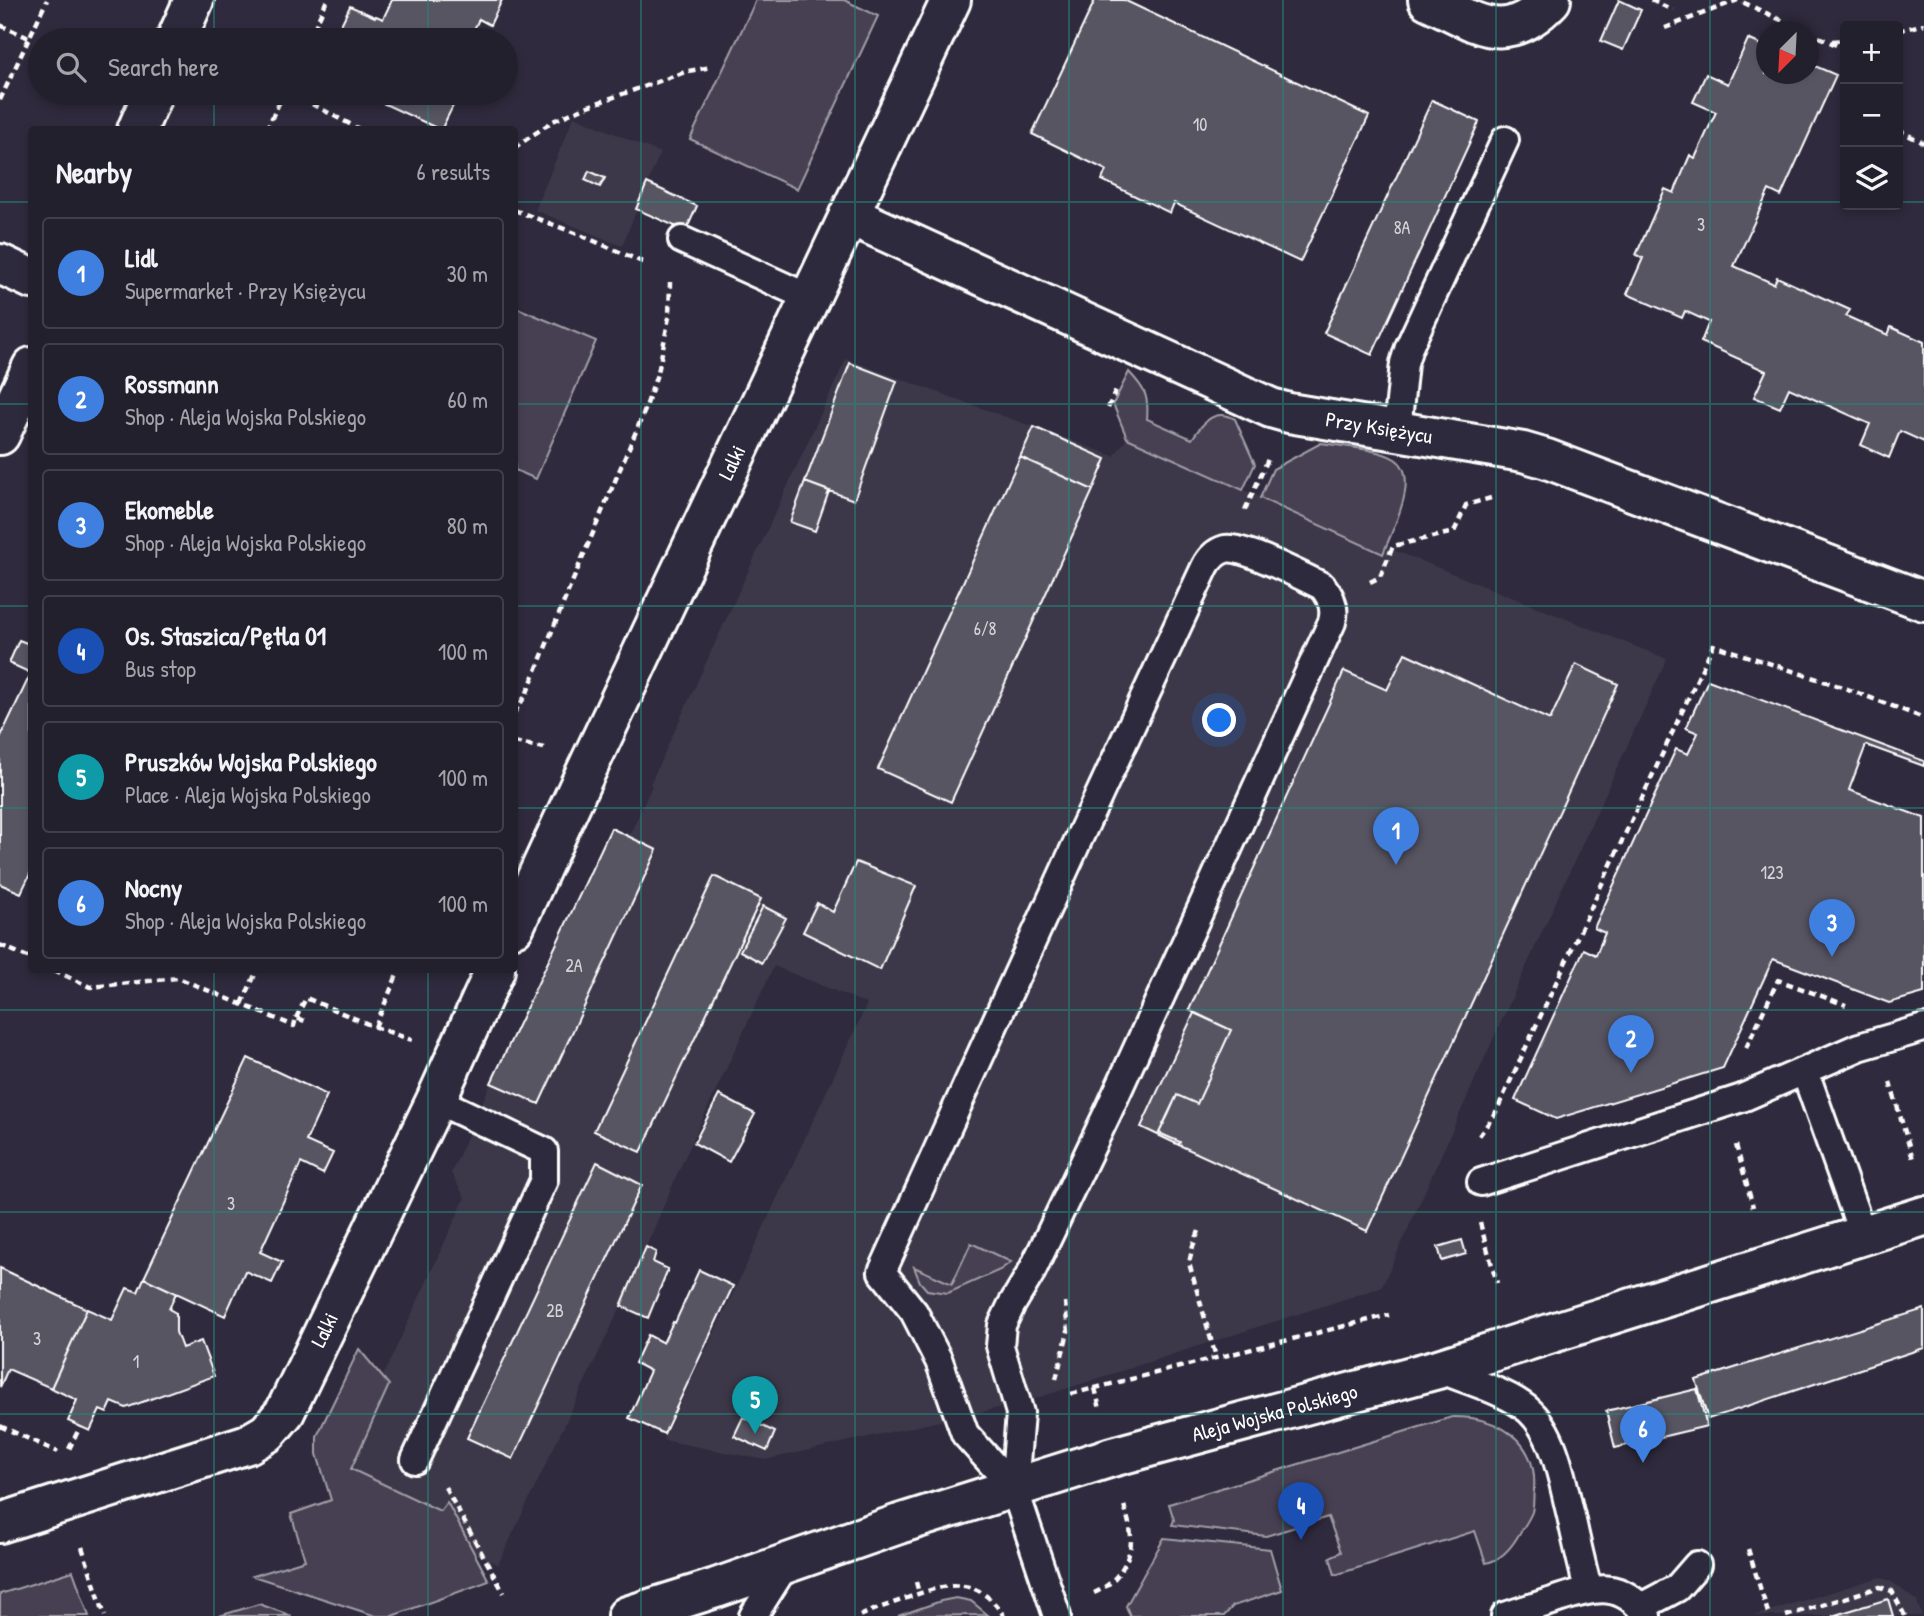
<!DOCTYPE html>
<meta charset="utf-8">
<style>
:root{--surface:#23202e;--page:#2b2836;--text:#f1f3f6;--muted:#a3a3aa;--line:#403e4a;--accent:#1a73e8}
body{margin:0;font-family:"Patrick Hand",sans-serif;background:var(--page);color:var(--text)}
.controls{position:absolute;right:21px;top:21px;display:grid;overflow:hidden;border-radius:7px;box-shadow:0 4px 10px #0003}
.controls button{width:63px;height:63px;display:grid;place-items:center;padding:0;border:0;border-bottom:2px solid var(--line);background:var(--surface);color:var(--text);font:35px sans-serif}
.compass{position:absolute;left:1756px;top:21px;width:63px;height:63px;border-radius:50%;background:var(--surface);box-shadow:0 4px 10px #0003;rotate:204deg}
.you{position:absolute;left:1220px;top:721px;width:24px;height:24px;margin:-18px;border:5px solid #fff;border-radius:50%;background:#1a73e8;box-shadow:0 0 0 10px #1a73e833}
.badge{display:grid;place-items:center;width:46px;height:46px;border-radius:50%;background:var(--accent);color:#fff;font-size:23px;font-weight:700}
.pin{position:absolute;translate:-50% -58px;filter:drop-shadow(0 2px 4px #0008)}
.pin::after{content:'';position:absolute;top:37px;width:24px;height:21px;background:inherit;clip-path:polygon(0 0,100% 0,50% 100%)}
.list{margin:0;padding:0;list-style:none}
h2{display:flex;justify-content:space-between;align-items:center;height:91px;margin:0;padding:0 28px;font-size:30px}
h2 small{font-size:23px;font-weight:400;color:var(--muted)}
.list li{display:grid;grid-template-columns:46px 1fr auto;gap:21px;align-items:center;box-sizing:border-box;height:112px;margin:0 14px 14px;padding:0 14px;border:2px solid var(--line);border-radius:7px}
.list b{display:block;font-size:26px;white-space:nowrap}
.list p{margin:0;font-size:23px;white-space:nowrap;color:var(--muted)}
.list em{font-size:23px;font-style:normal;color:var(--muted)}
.icon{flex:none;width:38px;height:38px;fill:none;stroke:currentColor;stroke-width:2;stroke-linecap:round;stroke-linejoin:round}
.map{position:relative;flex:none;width:1924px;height:1616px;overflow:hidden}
.search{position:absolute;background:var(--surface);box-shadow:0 4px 10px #0003;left:28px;top:28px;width:490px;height:77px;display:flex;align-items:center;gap:18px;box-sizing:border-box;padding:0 24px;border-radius:38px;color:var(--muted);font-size:26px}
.panel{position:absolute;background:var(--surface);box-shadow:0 4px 10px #0003;left:28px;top:126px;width:490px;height:847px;border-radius:7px}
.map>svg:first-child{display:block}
.built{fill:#3c3749}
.green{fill:#464152;stroke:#a2a0a8;stroke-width:2}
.building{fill:#595564;stroke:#fff;stroke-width:2}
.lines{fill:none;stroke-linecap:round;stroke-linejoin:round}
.service-casing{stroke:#fff;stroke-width:32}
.minor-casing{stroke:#fff;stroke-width:44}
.secondary-casing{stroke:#fff;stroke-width:44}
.path{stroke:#fff;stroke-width:4.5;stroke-dasharray:7 5;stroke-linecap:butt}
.service{stroke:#2f2a3d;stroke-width:26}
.minor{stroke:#2f2a3d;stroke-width:38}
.secondary{stroke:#2f2a3d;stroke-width:38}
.grid{fill:none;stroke:#27847c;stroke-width:2;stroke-opacity:0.55}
.labels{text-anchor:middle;stroke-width:5;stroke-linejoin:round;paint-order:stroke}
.number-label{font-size:18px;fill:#d6d4d8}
.street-label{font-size:21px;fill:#fff;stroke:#2f2a3d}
</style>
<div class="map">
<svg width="1924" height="1616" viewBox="0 0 1924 1616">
<rect width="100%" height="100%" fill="#2f2a3d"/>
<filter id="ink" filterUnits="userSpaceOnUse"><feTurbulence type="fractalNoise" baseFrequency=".0143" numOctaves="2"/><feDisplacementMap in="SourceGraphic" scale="14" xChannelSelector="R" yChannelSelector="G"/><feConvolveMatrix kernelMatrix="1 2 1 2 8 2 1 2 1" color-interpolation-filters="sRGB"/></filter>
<g filter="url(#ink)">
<!-- built -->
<path class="built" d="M574,116L660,153L622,246L535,210Z
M846,359L1114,456L1127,438L1243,490L1667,659L1495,1035L1382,1287L1025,1402L765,1460L663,1440L736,1287L867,1004L774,966L679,1170L621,1306L498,1565L338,1474L465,1198L451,1173L491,1083L611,828L629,836L652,786L650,784Z
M1880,1577L1892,1582L1917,1601L1922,1616H1753Z"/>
<!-- green -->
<path class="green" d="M756,0H844L878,16L797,189L690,139Z
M515,307L596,341L536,479L515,470Z
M1129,372C1145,389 1149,396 1147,419L1192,439C1202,424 1214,407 1235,419L1255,464L1243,490L1127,438L1113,404Z
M1321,443C1341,446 1379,449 1395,459C1422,476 1391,532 1383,554L1260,498L1273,469Z
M971,1243L1011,1262L1000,1270L948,1293L927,1290L920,1282L914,1267L952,1284Z
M359,1349L389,1385L351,1469L440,1511L447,1502L489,1581L392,1616H376L253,1576L305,1560L291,1514L331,1500L317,1454V1436Z
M1452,1417C1497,1416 1538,1440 1534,1490C1533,1497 1534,1505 1532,1512C1529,1520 1523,1528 1518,1536C1511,1548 1501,1560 1486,1563L1475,1531L1335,1575L1330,1557L1341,1552L1328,1517L1266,1536L1172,1525L1174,1520L1169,1504Z
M1164,1538L1270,1549L1282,1590L1233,1606L1224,1616H1130L1126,1606Z
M73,1571L89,1616H0V1594Z
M956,1598L971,1601L988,1615L898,1616L941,1601Z
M259,1604L292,1616H219Z"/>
<!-- building -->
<path class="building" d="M392,0H502L490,25L479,19L469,40H358L338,31L350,6L375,17L376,16L383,19Z
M1095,0H1124L1369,116L1300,262L1174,203L1170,213L1102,180L1106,170L1032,134Z
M1619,0L1641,10L1623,50L1601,41Z
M1748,39L1766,47V74H1808V63L1836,75L1781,196L1769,190L1734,266L1774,284L1777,277L1850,310L1846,316L1888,335L1891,327L1924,342V442L1900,431L1889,458L1861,445L1870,424L1789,388L1780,408L1754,397L1766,371L1701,342L1709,322L1685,311L1682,318L1627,294L1643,258L1636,255L1665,189L1674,193L1690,155L1695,158L1716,112L1693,102L1706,74L1728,84Z
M361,93H445L444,96L455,102L441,130Z
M1432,100L1479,122L1372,355L1324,333Z
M589,171L605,178L600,187L585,180Z
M647,183L697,206L686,231L636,209Z
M850,363L897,381L854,500L805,482Z
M1034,427L1106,459L1093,490L1020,457Z
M1020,457L1093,490L951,802L878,769Z
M805,482L829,491L815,531L790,522Z
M19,640L32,645V870L21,893L0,884V738L31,673L9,663Z
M1405,653L1550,720L1576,664L1618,684L1367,1231L1179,1145L1180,1142L1159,1133L1177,1095L1197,1104L1231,1030L1189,1010L1344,671L1387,690Z
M1708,680L1924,761V766L1866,745L1849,790L1924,818V993L1889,1003L1773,959L1723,1068L1556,1119L1515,1100L1584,949L1596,955L1605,933L1594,928L1676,749L1688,754L1698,733L1686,728Z
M611,828L657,850L539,1104L491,1083Z
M856,862L916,886L880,970L803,932L817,903L833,912Z
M714,876L761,899L641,1152L594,1131Z
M763,906L786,918L762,963L740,951Z
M1194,1013L1231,1030L1197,1104L1177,1095L1168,1115L1159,1133L1180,1142L1179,1145L1141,1127Z
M248,1058L327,1095L306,1141L333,1153L323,1174L301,1163L260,1252L282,1262L272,1283L245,1271L225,1316L144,1278Z
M719,1095L755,1114L729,1162L694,1143Z
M597,1162L642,1185L513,1459L467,1438Z
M1462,1240L1466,1254L1442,1261L1438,1247Z
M646,1247L656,1252L653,1262L668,1269L648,1318L621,1306Z
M0,1268L87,1309L51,1388L8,1369L0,1387Z
M699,1270L733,1286L664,1434L629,1418L650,1371L635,1363L648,1335L663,1343L673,1322L675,1323Z
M144,1278L176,1293L169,1309L176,1313V1332L182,1348L201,1341L214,1376L126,1408L112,1402L107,1413L100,1410L90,1431L68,1421L77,1400L51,1388L87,1309L112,1320L127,1288L138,1292Z
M1924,1309V1348L1708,1419L1696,1380Z
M1697,1389L1707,1426L1615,1448L1606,1411Z
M743,1417L775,1432L767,1451L734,1436Z
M1888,1599L1893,1616H1832Z"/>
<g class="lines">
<defs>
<path id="service" d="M682,240L810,298
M1397,430L1404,363L1409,347L1505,140
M1805,1072L1863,1235
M1481,1182L1742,1098L1859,1047L1924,1028
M1438,1369C1463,1379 1501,1390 1522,1405C1555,1427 1562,1481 1571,1516C1576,1540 1582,1565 1588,1589
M415,1460L544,1180V1151L436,1100
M1014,1488L965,1434L939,1361L914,1312L882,1272L1080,836L1205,567C1209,559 1215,552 1225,549C1242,545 1303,577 1322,586C1331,596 1336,608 1332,622L1108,1112L1032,1271L1011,1306L1002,1325L1000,1346L1020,1413L1014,1488L1057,1616
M1641,1607L1677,1588L1697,1565
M753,1616L786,1564
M1505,1616C1523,1610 1540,1605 1558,1599C1595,1587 1622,1580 1647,1616"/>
<g id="minor">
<path d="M1428,0C1478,23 1505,48 1551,0"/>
<path d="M176,40L194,0"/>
<path d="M137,130L153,93"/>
<path id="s1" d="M849,215L1271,408L1289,413L1523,452L1547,459L1924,601"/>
<path d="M0,264L32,279"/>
<path d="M0,435L32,367"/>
<path id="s2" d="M514,927L582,780L951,0"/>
<path id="s3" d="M0,1523L248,1444L267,1433L285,1412L436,1100L495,970"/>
</g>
<g id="secondary">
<path id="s4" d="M627,1616L716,1588L899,1524L1112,1457L1438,1369L1924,1216"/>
</g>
</defs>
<!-- service casing -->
<use href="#service" class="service-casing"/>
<!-- minor casing -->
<use href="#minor" class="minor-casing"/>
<!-- secondary casing -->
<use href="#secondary" class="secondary-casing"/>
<!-- path -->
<path class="path" d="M1651,0L1673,10
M0,25L29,38
M1665,28L1738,0L1807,32
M1898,31L1924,24
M1808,32L1845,49
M309,40L327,0
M1832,41L1845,40
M291,93L361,130
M0,100L47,0
M266,130L284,93
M1898,130L1924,143
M514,148L553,121L583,108L688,71L712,67
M514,210L578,234L647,264
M1108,408L1116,390
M1245,510L1269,457
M1370,582L1380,577L1393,546L1454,532L1466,505L1491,498
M514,713L526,695L568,592L645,410L659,368L669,317L670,282
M514,742L544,748
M0,945L32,959
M54,970L90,987L178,978L294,1026L296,1018L308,1022
M242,1004L257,970
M296,1018L306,998L375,1027L412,1040
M375,1027L399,970
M1746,1048L1778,980L1846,1005
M1890,1082L1913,1159
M1479,1136L1495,1114L1713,645L1845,688L1924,718
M1736,1145L1753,1207
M1480,1223L1497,1283
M1199,1231L1193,1246L1189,1263L1216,1357
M1056,1379L1068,1332L1065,1302
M1095,1388L1100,1409
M1071,1394L1389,1315
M0,1426L58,1452
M69,1449L80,1427
M445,1487L504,1593
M82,1547L105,1616
M1748,1549L1769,1616
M916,1582L919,1593
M1094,1593C1115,1584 1131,1562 1131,1539C1131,1528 1127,1516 1124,1505
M860,1616C875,1609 891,1604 907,1598C948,1583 976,1574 1004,1616
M1786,1616L1880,1587L1892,1591L1905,1616"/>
<!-- service -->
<use href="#service" class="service"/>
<!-- minor -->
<use href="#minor" class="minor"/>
<!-- secondary -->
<use href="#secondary" class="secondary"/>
</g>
</g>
<!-- grid -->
<path class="grid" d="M214,0V40M428,0V40M641,0V1616M855,0V1616M1069,0V1616M1283,0V1616M1496,0V1616M1710,0V1616M214,93V130M428,93V130M0,202H32M514,202H1845M1898,202H1924M0,404H32M514,404H1924M0,606H32M514,606H1924M0,808H32M514,808H1924M214,970V1616M428,970V1616M0,1010H1924M0,1212H1924M0,1414H1924"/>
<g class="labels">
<!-- number labels -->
<g class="number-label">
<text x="1200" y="131">10</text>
<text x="1701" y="231">3</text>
<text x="1402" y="234">8A</text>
<text x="985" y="635">6/8</text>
<text x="1772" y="879">123</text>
<text x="574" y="972">2A</text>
<text x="231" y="1210">3</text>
<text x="555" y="1317">2B</text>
<text x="37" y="1345">3</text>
<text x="136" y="1368">1</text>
</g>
<!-- street labels -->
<g class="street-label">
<text dy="7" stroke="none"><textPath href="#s1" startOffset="574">Przy Księżycu</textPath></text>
<text dy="7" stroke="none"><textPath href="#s2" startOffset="513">Lalki</textPath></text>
<text dy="7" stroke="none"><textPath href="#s3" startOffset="401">Lalki</textPath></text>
<text dy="7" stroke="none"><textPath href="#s4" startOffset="679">Aleja Wojska Polskiego</textPath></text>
</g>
</g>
</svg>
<div class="controls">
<button>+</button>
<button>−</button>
<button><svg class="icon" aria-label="layers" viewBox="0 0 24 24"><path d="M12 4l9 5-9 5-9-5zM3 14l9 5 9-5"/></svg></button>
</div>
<svg class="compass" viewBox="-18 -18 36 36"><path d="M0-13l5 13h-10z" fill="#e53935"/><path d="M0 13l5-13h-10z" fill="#a3a3aa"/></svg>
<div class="you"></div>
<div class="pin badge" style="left:1396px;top:865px;background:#3f7fe0">1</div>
<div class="pin badge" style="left:1631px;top:1073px;background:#3f7fe0">2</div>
<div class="pin badge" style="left:1832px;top:957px;background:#3f7fe0">3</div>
<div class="pin badge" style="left:1301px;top:1540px;background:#1a4fb4">4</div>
<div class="pin badge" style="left:755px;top:1434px;background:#0f9aa8">5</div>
<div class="pin badge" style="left:1643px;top:1463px;background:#3f7fe0">6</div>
<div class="search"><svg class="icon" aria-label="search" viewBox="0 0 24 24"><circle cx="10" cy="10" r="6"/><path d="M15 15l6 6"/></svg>Search here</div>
<section class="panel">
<h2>Nearby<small>6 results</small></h2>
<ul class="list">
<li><span class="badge" style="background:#3f7fe0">1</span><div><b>Lidl</b><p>Supermarket · Przy Księżycu</p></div><em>30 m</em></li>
<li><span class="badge" style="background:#3f7fe0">2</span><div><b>Rossmann</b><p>Shop · Aleja Wojska Polskiego</p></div><em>60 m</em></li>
<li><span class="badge" style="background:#3f7fe0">3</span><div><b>Ekomeble</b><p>Shop · Aleja Wojska Polskiego</p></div><em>80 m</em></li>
<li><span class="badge" style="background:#1a4fb4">4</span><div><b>Os. Staszica/Pętla 01</b><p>Bus stop</p></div><em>100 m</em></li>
<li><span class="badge" style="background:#0f9aa8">5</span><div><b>Pruszków Wojska Polskiego</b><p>Place · Aleja Wojska Polskiego</p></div><em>100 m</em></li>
<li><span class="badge" style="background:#3f7fe0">6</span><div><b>Nocny</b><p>Shop · Aleja Wojska Polskiego</p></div><em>100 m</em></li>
</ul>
</section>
</div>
